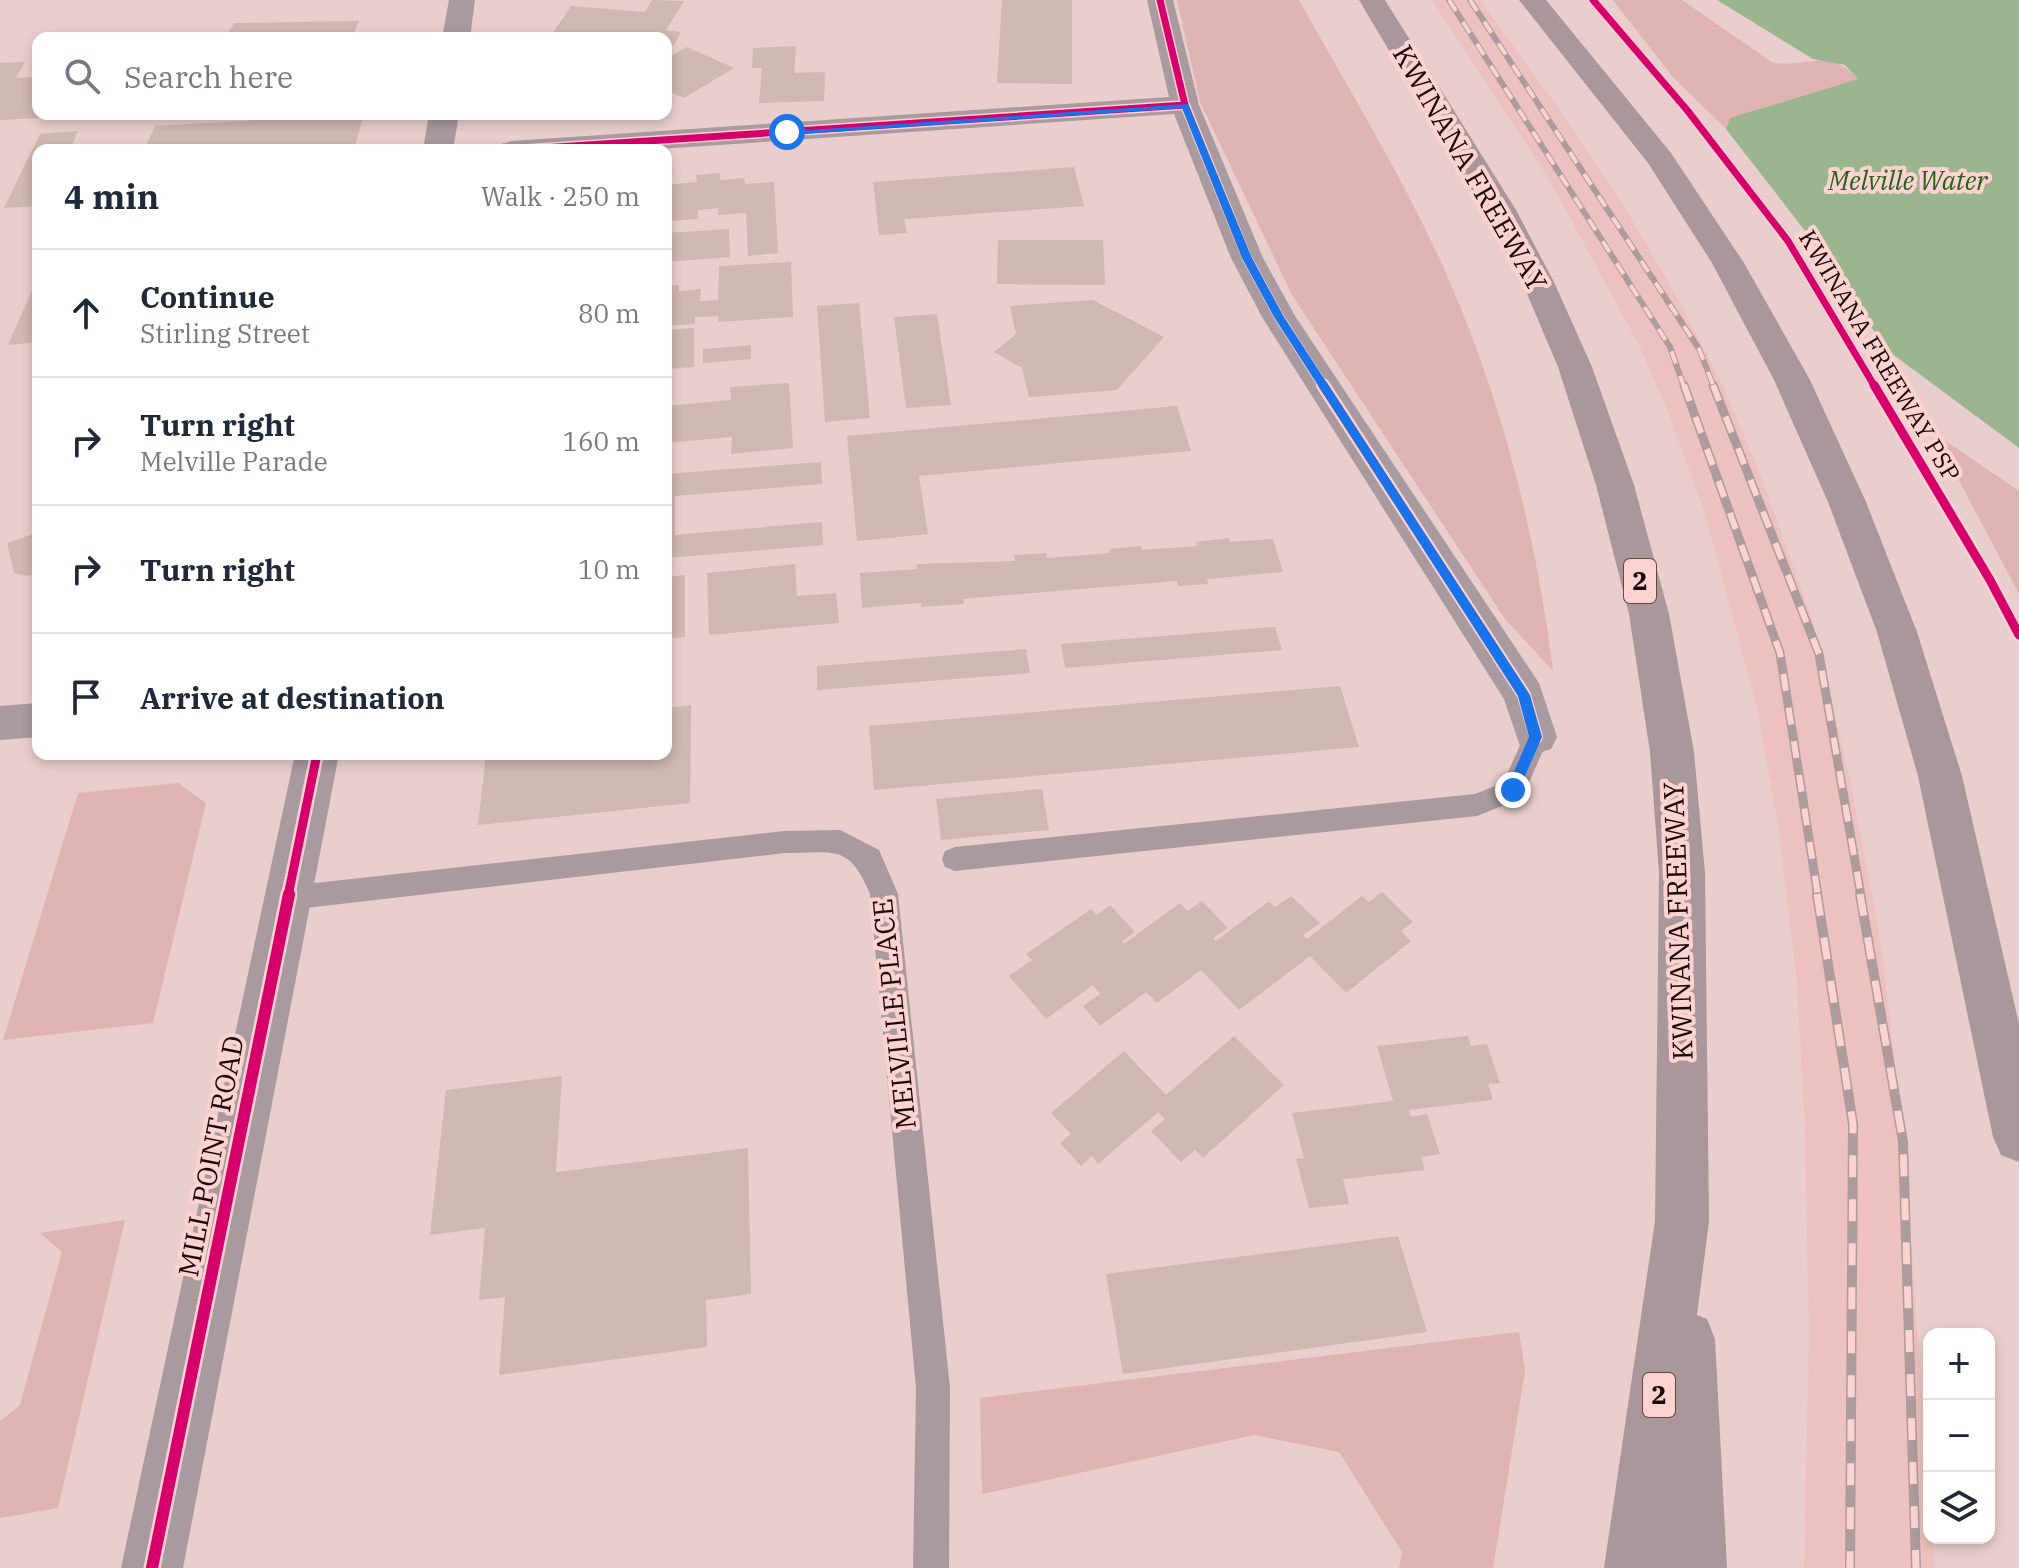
<!DOCTYPE html>
<meta charset="utf-8">
<style>
:root{--surface:#fff;--page:#f6f6f7;--text:#1f2937;--muted:#747a83;--line:#e0e1e3}
body{margin:0;font-family:"IBM Plex Serif",serif;background:var(--page);color:var(--text)}
.controls{position:absolute;right:24px;bottom:24px;display:grid;overflow:hidden;border-radius:16px;box-shadow:0 4px 12px #0003}
.controls button{width:72px;height:72px;display:grid;place-items:center;padding:0;border:0;border-bottom:2px solid var(--line);background:var(--surface);color:var(--text);font:40px sans-serif}
.stop{position:absolute;width:24px;height:24px;margin:-18px;border:6px solid #1a73e8;border-radius:50%;background:#fff}
.stop.end{background:#1a73e8;border-color:#fff;box-shadow:0 2px 8px #0008}
.list{margin:0;padding:0;list-style:none}
h2{display:flex;justify-content:space-between;align-items:center;height:104px;margin:0;padding:0 32px;font-size:34px}
h2 small{font-size:26px;font-weight:400;color:var(--muted)}
.list li{display:grid;grid-template-columns:52px 1fr auto;gap:24px;align-items:center;box-sizing:border-box;height:128px;padding:0 32px;border-top:2px solid var(--line)}
.list b{display:block;font-size:30px;white-space:nowrap}
.list p{margin:0;font-size:26px;white-space:nowrap;color:var(--muted)}
.list em{font-size:26px;font-style:normal;color:var(--muted)}
.icon{flex:none;width:44px;height:44px;fill:none;stroke:currentColor;stroke-width:2;stroke-linecap:round;stroke-linejoin:round}
.map{position:relative;flex:none;width:2019px;height:1568px;overflow:hidden}
.search{position:absolute;background:var(--surface);box-shadow:0 4px 12px #0003;left:32px;top:32px;width:640px;height:88px;display:flex;align-items:center;gap:20px;box-sizing:border-box;padding:0 28px;border-radius:16px;color:var(--muted);font-size:30px}
.panel{position:absolute;background:var(--surface);box-shadow:0 4px 12px #0003;left:32px;top:144px;width:640px;height:616px;border-radius:16px}
.map>svg:first-child{display:block}
.built{fill:#edc1bf}
.green{fill:#dfb3b2}
.water{fill:#9bb58e}
.building{fill:#d0b7b2}
.lines{fill:none;stroke-linecap:round;stroke-linejoin:round}
.service{fill:#a89a9f;fill-rule:evenodd}
.minor{fill:#a89a9f;fill-rule:evenodd}
.tertiary{fill:#a89a9f;fill-rule:evenodd}
.motorway{fill:#aa979b;fill-rule:evenodd}
.rail-far2-casing{stroke:#ad9b9d;stroke-width:6}
.rail-far1-casing{stroke:#ad9b9d;stroke-width:9}
.rail-casing{stroke:#ad9b9d;stroke-width:10}
.rail-far2{stroke:#fcd3d1;stroke-width:4;stroke-dasharray:13;stroke-linecap:butt}
.rail-far1{stroke:#fcd3d1;stroke-width:6;stroke-dasharray:17;stroke-linecap:butt}
.rail{stroke:#fcd3d1;stroke-width:7;stroke-dasharray:22;stroke-linecap:butt}
.cycleway-far2-casing{stroke:#fcd3d1;stroke-width:10}
.cycleway-far1-casing{stroke:#fcd3d1;stroke-width:14}
.cycleway-casing{stroke:#fcd3d1;stroke-width:17}
.cycleway-far2{stroke:#d6006c;stroke-width:7}
.cycleway-far1{stroke:#d6006c;stroke-width:9}
.cycleway{stroke:#d6006c;stroke-width:12}
.route{fill:#1a73e8}
.labels{text-anchor:middle;stroke-width:8;stroke-linejoin:round;paint-order:stroke}
.far-street-label{font-size:24px;fill:#1a0909;stroke:#fcd3d1}
.far-water-label{font-size:26px;font-style:italic;fill:#23621a;stroke:#fcd3d1}
.shield{fill:#fcd3d1;stroke:#5e4645;stroke-width:2}
.shield-label{font-size:26px;font-weight:bold;fill:#1a0909}
.street-label{font-size:28px;fill:#1a0909;stroke:#fcd3d1}
</style>
<div class="map">
<svg width="2019" height="1568" viewBox="0 0 2019 1568">
<rect width="100%" height="100%" fill="#e9cecd"/>
<!-- built -->
<path class="built" d="M1432,0H1480L1559,109L1626,209L1683,308L1723,386L1762,479L1812,619L1850,780L1881,943L1903,1130L1929,1491V1538H1933L1935,1568H1804L1809,1336L1805,1127L1796,971L1779,832L1758,711L1705,513L1666,407L1640,347L1550,181Z"/>
<!-- green -->
<path class="green" d="M1177,0H1299C1349,90 1404,179 1446,273C1502,400 1536,534 1553,671L1505,619L1292,295L1200,102Z
M1613,0H1682L1773,63C1809,68 1826,46 1859,79L1730,118L1726,129L1672,76Z
M1934,433L2019,491V594Z
M178,783L206,803L153,1023L3,1040L78,793Z
M125,1220L58,1508L0,1518V1421L20,1405L62,1252L40,1233Z
M1519,1332L1525,1371L1493,1568H1399L1402,1552L1339,1452L1254,1435L982,1494L980,1398Z"/>
<!-- water -->
<path class="water" d="M1717,0H2019V448L1887,350L1809,236L1726,129L1730,118L1858,79L1845,65L1813,59Z"/>
<!-- building -->
<path class="building" d="M652,0L684,1L666,30L681,32L674,45L666,44V38H599L552,34L571,6L645,12Z
M1002,0H1072V84L997,83Z
M359,21L352,38H225L234,23Z
M796,46L794,73L825,72L824,101L759,103L762,68H752L753,48Z
M687,47L734,68L684,98L666,90V59Z
M25,62L16,78L38,77V114H41L38,118L0,120V63Z
M364,114L354,150H144L155,126Z
M78,131L70,150H38V206L4,208L40,134Z
M1074,167L1084,206L904,219L907,233L879,235L873,182Z
M720,173V180L744,178L745,184L774,182L778,253L748,256L746,213L718,215V208L698,210V219L671,221V218L666,219V185L697,182L696,175Z
M729,229L730,257L667,262V233Z
M998,240H1103L1105,285L997,284Z
M791,262L793,317L718,322V316L695,317V324L666,326V286L679,285V291L701,289L700,301L718,300L719,266Z
M38,289V342L8,345L32,290Z
M1093,300L1164,337L1117,390L1029,397L1022,368L994,352L1016,334L1010,306Z
M859,303L870,418L825,422L817,306Z
M937,314L951,405L906,408L894,317Z
M694,328V367L666,369V330Z
M751,345V359L703,363V349Z
M789,383L793,448L731,454L732,437L666,443V406L731,400L730,387Z
M1177,406L1191,451L919,476L928,534L857,541L847,436Z
M821,462L822,484L675,496V535L822,522L823,545L666,558V474Z
M38,527V573L28,576L14,573L7,543L30,535Z
M1229,538L1230,542L1273,539L1283,572L1207,579L1208,584L1178,586L1177,581L963,599L964,604L921,607V603L862,608L860,573L917,569V564L1015,561L1014,555L1046,553L1047,558L1110,553L1109,549L1141,546L1142,550L1197,546L1196,542Z
M795,564L797,596L836,593L839,623L709,635L707,573Z
M685,575V637L666,639V577Z
M1275,627L1282,650L1065,668L1061,644Z
M1026,649L1030,673L817,690V666Z
M1340,686L1359,747L874,790L869,726Z
M691,705L690,803L478,825L486,754H666V708Z
M1042,789L1049,830L941,840L936,799Z
M1382,892L1413,922L1401,931L1411,941L1346,993L1310,956L1239,1010L1201,970L1157,1003L1146,992L1100,1026L1083,1006L1100,994L1093,985L1046,1019L1009,976L1032,960L1026,954L1091,909L1097,915L1110,905L1135,932L1122,941L1124,944L1180,903L1187,911L1202,901L1228,928L1213,938L1216,941L1269,901L1275,907L1291,896L1320,923L1303,935L1307,939L1362,896L1369,902Z
M1234,1036L1284,1085L1203,1158L1195,1150L1181,1162L1151,1131L1165,1119L1158,1112L1098,1164L1092,1156L1081,1166L1060,1143L1071,1134L1051,1113L1124,1051L1166,1095Z
M1468,1036L1471,1046L1487,1044L1500,1083L1488,1084L1493,1100L1409,1110L1411,1117L1427,1114L1440,1154L1421,1157L1425,1170L1343,1179L1349,1204L1309,1208L1296,1159L1304,1158L1292,1113L1393,1101L1377,1046Z
M562,1076L556,1172L748,1148L751,1294L706,1300L707,1347L499,1375L505,1297L479,1300L485,1228L430,1235L446,1090Z
M1398,1236L1427,1332L1123,1374L1106,1274Z"/>
<g class="lines">
<!-- service -->
<path class="service" d="M1536,727L1545,730L1549,737L1522,798L1477,816L955,871L945,867L942,859L945,851L955,847L1475,794L1503,783L1527,730Z
M840,830L879,850L898,894L950,1388L949,1568H913L916,1388L870,894C849,843 834,853 785,853L288,910L278,907L274,898L278,889L288,886L785,831Z"/>
<!-- minor -->
<path class="minor" d="M1147,0H1173L1199,105L1263,258L1295,316L1539,683L1557,737L1551,749L1536,754L1521,749L1504,699L1262,317L1231,258L1174,114L646,150H497L501,144L512,141L1169,97Z
M38,703V737L0,740V706Z"/>
<!-- tertiary -->
<path class="tertiary" d="M449,0H475L470,38H442Z
M429,114H459L453,150H423Z
M295,754H339L183,1568H121Z"/>
<!-- motorway -->
<path class="motorway" d="M1359,0H1385L1516,210L1554,282L1592,367L1634,485L1669,614L1694,752L1705,873L1709,1221L1697,1315L1707,1319L1715,1339L1727,1568H1604L1655,1221L1659,873L1650,752L1629,614L1596,485L1558,367L1522,282L1484,210Z
M1519,0H1546L1671,153L1744,263L1810,380L1866,502L1917,632L1962,776L2019,1024V1162L2001,1155L1993,1137L1918,776L1877,632L1828,502L1774,380L1712,263L1648,163Z"/>
<defs>
<path id="rail-far2" d="M1449,0L1670,347L1684,387
M1470,0L1699,349L1714,387"/>
<path id="rail-far1" d="M1684,385L1780,653L1818,896
M1713,385L1819,654L1861,896"/>
<path id="rail" d="M1817,894L1853,1124L1850,1568
M1860,894L1903,1142L1916,1568"/>
</defs>
<!-- rail-far2 casing -->
<use href="#rail-far2" class="rail-far2-casing"/>
<!-- rail-far1 casing -->
<use href="#rail-far1" class="rail-far1-casing"/>
<!-- rail casing -->
<use href="#rail" class="rail-casing"/>
<!-- rail-far2 -->
<use href="#rail-far2" class="rail-far2"/>
<!-- rail-far1 -->
<use href="#rail-far1" class="rail-far1"/>
<!-- rail -->
<use href="#rail" class="rail"/>
<defs>
<path id="cycleway-far2" d="M1160,0L1185,105L1247,258L1279,317L1324,387
M1593,0L1687,110L1788,241L1875,387
M512,150L1185,105"/>
<path id="cycleway-far1" d="M1323,385L1524,695L1536,737
M1874,385L1990,580L2019,635
M288,896L317,754"/>
<path id="cycleway" d="M152,1568L289,894"/>
</defs>
<!-- cycleway-far2 casing -->
<use href="#cycleway-far2" class="cycleway-far2-casing"/>
<!-- cycleway-far1 casing -->
<use href="#cycleway-far1" class="cycleway-far1-casing"/>
<!-- cycleway casing -->
<use href="#cycleway" class="cycleway-casing"/>
<!-- cycleway-far2 -->
<use href="#cycleway-far2" class="cycleway-far2"/>
<!-- cycleway-far1 -->
<use href="#cycleway-far1" class="cycleway-far1"/>
<!-- cycleway -->
<use href="#cycleway" class="cycleway"/>
</g>
<!-- route -->
<path class="route" d="M1188,104L1252,258L1284,317L1530,695L1542,737L1517,794H1508L1506,790L1529,737L1518,696L1274,317L1242,258L1182,108L787,135L782,132Z"/>
<g class="labels">
<!-- far-street labels -->
<g class="far-street-label">
<text transform="translate(1879 356) rotate(59)" y="8">KWINANA FREEWAY PSP</text>
</g>
<!-- far-water labels -->
<g class="far-water-label">
<text x="1908" y="190">Melville Water</text>
</g>
<!-- shield labels -->
<g class="shield">
<rect x="1624" y="559" width="32" height="44" rx="6"/>
<rect x="1643" y="1373" width="32" height="44" rx="6"/>
</g>
<g class="shield-label">
<text x="1640" y="590">2</text>
<text x="1659" y="1404">2</text>
</g>
<!-- street labels -->
<g class="street-label">
<text transform="translate(1470 168) rotate(60)" y="10">KWINANA FREEWAY</text>
<text transform="translate(1678 921) rotate(-92)" y="10">KWINANA FREEWAY</text>
<text transform="translate(894 1014) rotate(-96)" y="10">MELVILLE PLACE</text>
<text transform="translate(211 1156) rotate(-79)" y="10">MILL POINT ROAD</text>
</g>
</g>
</svg>
<div class="controls">
<button>+</button>
<button>−</button>
<button><svg class="icon" aria-label="layers" viewBox="0 0 24 24"><path d="M12 4l9 5-9 5-9-5zM3 14l9 5 9-5"/></svg></button>
</div>
<div class="stop" style="left:787px;top:132px"></div>
<div class="stop end" style="left:1513px;top:790px"></div>
<div class="search"><svg class="icon" aria-label="search" viewBox="0 0 24 24"><circle cx="10" cy="10" r="6"/><path d="M15 15l6 6"/></svg>Search here</div>
<section class="panel">
<h2>4 min<small>Walk · 250 m</small></h2>
<ul class="list">
<li><svg class="icon" aria-label="ahead" viewBox="0 0 24 24"><path d="M12 20V5M6 11l6-6 6 6"/></svg><div><b>Continue</b><p>Stirling Street</p></div><em>80 m</em></li>
<li><svg class="icon" aria-label="right" viewBox="0 0 24 24"><path d="M7 20v-9h11M14 6l5 5-5 5"/></svg><div><b>Turn right</b><p>Melville Parade</p></div><em>160 m</em></li>
<li><svg class="icon" aria-label="right" viewBox="0 0 24 24"><path d="M7 20v-9h11M14 6l5 5-5 5"/></svg><div><b>Turn right</b></div><em>10 m</em></li>
<li><svg class="icon" aria-label="arrive" viewBox="0 0 24 24"><path d="M6 21V4h12l-3 4 3 4H6"/></svg><div><b>Arrive at destination</b></div></li>
</ul>
</section>
</div>
